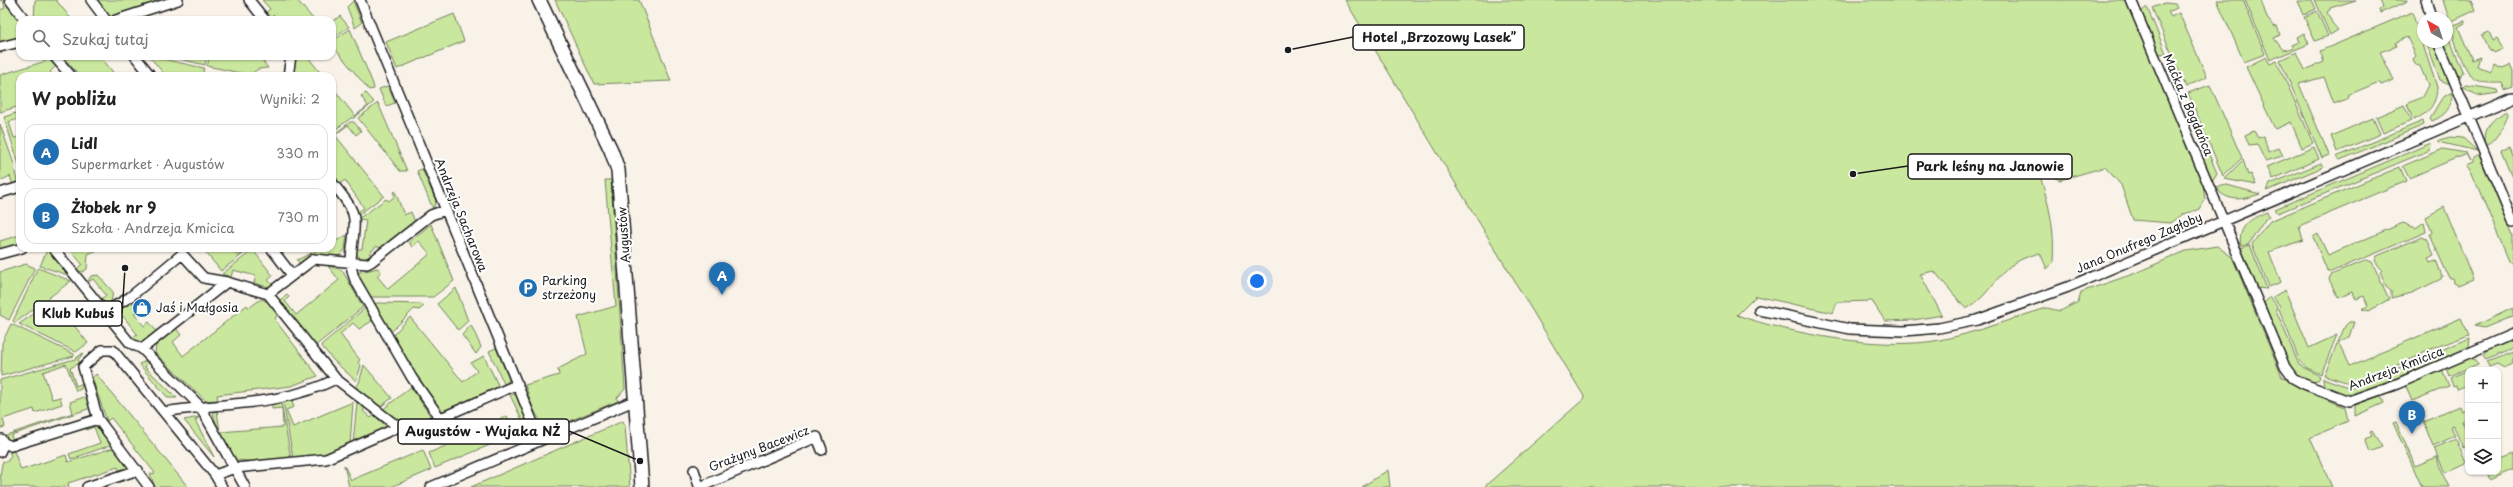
<!DOCTYPE html>
<html lang="pl">
<meta charset="utf-8">
<style>
:root{--surface:#fff;--page:#f2f2f2;--text:#222;--muted:#767676;--line:#e0e0e0;--accent:#1f6fb2}
body{margin:0;font-family:"Playpen Sans",sans-serif;background:var(--page);color:var(--text)}
.controls{position:absolute;right:12px;bottom:12px;display:grid;overflow:hidden;border-radius:8px;box-shadow:0 1px 3px #0004}
.controls button{width:36px;height:36px;display:grid;place-items:center;padding:0;border:0;border-bottom:1px solid var(--line);background:var(--surface);color:var(--text);font:20px sans-serif}
.compass{position:absolute;left:2417px;top:12px;width:36px;height:36px;border-radius:50%;background:var(--surface);box-shadow:0 1px 3px #0004;rotate:321deg}
.you{position:absolute;left:1257px;top:281px;width:14px;height:14px;margin:-10px;border:3px solid #fff;border-radius:50%;background:#1a73e8;box-shadow:0 0 0 6px #1a73e833}
.badge{display:grid;place-items:center;width:26px;height:26px;border-radius:50%;background:var(--accent);color:#fff;font-size:13px;font-weight:700}
.pin{position:absolute;translate:-50% -33px;filter:drop-shadow(0 1px 2px #0008)}
.pin::after{content:'';position:absolute;top:21px;width:14px;height:12px;background:inherit;clip-path:polygon(0 0,100% 0,50% 100%)}
.list{margin:0;padding:0;list-style:none}
h2{display:flex;justify-content:space-between;align-items:center;height:52px;margin:0;padding:0 16px;font-size:17px}
h2 small{font-size:13px;font-weight:400;color:var(--muted)}
.list li{display:grid;grid-template-columns:26px 1fr auto;gap:12px;align-items:center;box-sizing:border-box;height:56px;margin:0 8px 8px;padding:0 8px;border:1px solid var(--line);border-radius:12px}
.list b{display:block;font-size:15px;white-space:nowrap}
.list p{margin:0;font-size:13px;white-space:nowrap;color:var(--muted)}
.list em{font-size:13px;font-style:normal;color:var(--muted)}
.icon{flex:none;width:22px;height:22px;fill:none;stroke:currentColor;stroke-width:2;stroke-linecap:round;stroke-linejoin:round}
.map{position:relative;flex:none;width:2513px;height:487px;overflow:hidden}
.search{position:absolute;background:var(--surface);box-shadow:0 1px 3px #0004;left:16px;top:16px;width:320px;height:44px;display:flex;align-items:center;gap:10px;box-sizing:border-box;padding:0 14px;border-radius:12px;color:var(--muted);font-size:15px}
.panel{position:absolute;background:var(--surface);box-shadow:0 1px 3px #0004;left:16px;top:72px;width:320px;height:180px;border-radius:12px}
.map>svg:first-child{display:block}
.green{fill:#cae79e;stroke:#73825d}
.lines{fill:none;stroke-linecap:round;stroke-linejoin:round}
.street-casing{stroke:#1c1c1c;stroke-width:12}
.secondary-casing{stroke:#1c1c1c;stroke-width:16}
.street{stroke:#fff;stroke-width:9}
.secondary{stroke:#fff;stroke-width:13}
.labels{text-anchor:middle;stroke-width:4;stroke-linejoin:round;paint-order:stroke}
.street-label{font-size:12px;fill:#1c1c1c;stroke:#fff}
.poi-label{font-size:12px;fill:#1c1c1c;stroke:#fff;text-anchor:start}
.leader{fill:none;stroke:#1c1c1c;stroke-width:1.5}
.callout-dot{fill:#1c1c1c;stroke:#fff;stroke-width:1.5}
.callout{fill:#fff;stroke:#1c1c1c;stroke-width:1.5}
.callout-label{font-size:13px;text-anchor:middle;font-weight:bold;fill:#1c1c1c}
</style>
<div class="map">
<svg width="2513" height="487" viewBox="0 0 2513 487">
<rect width="100%" height="100%" fill="#f8f2e9"/>
<filter id="ink" filterUnits="userSpaceOnUse"><feTurbulence type="fractalNoise" baseFrequency=".025" numOctaves="2"/><feDisplacementMap in="SourceGraphic" scale="8" xChannelSelector="R" yChannelSelector="G"/><feConvolveMatrix kernelMatrix="1 2 1 2 8 2 1 2 1" color-interpolation-filters="sRGB"/></filter>
<g filter="url(#ink)">
<!-- green -->
<path class="green" d="M3,0L20,22V38L0,44V10L5,8L3,0L0,1Z
M35,0H56L72,20H34Z
M96,0H169L113,18L108,15Z
M262,0H297L314,20H278L274,15L268,19L264,14L270,9Z
M555,0H639L671,81L594,84Z
M1345,0H2126L2203,185L2205,200L2200,209L2183,214L2171,223L2133,220L2121,185L2105,167L2060,180L2045,172L2040,176C2050,208 2055,229 2053,263L2047,269L2040,253C2025,257 2012,262 2002,274C1989,288 1984,299 1966,309L1934,271L1920,274L1942,315L1914,320L1885,321L1872,301L1837,302L1833,313L1756,296L1737,315C1790,334 1884,351 1940,340C1976,333 2012,318 2047,308L2060,311L2078,302L2081,292L2133,274L2186,251L2217,246L2232,257L2282,377L2304,390L2345,407L2348,421L2310,438L2332,487H1484L1585,398Z
M2217,0H2243L2265,54L2244,62Z
M2245,0H2261L2267,18L2274,27L2277,26L2280,35L2274,38L2283,50L2294,48L2292,45L2299,42L2297,37L2304,33L2309,44L2270,60Z
M2297,0H2312L2316,9L2303,15Z
M2315,0H2356L2330,8V10L2327,12L2332,23L2338,30L2330,35Z
M2379,0H2408V1L2380,13L2379,10L2382,8Z
M2443,0H2472L2476,10L2450,22Z
M353,1L362,23L355,28L347,7Z
M2165,3L2175,4L2177,8L2168,12L2171,17L2179,13L2207,77L2186,87L2152,8Z
M2147,7L2166,53L2162,54L2158,53L2141,12Z
M2317,11L2328,36L2315,41L2304,17Z
M2412,12L2437,87C2437,104 2428,114 2413,120L2407,104L2422,97L2428,85L2420,66L2416,65L2413,59L2416,56L2407,37L2395,43L2396,46L2380,52L2394,80L2381,85L2379,82L2348,95L2349,98L2339,102V101L2334,103L2324,77L2299,84L2329,155L2322,158L2280,60L2297,52L2305,70L2324,62L2320,51Z
M454,14L464,41L397,69L386,42Z
M340,16L349,27L332,38V22Z
M2465,21V23L2458,27L2472,60L2480,57L2477,66L2491,72L2494,64L2502,68L2510,65L2513,72V87L2505,90L2502,83C2495,83 2485,84 2476,80C2464,74 2454,39 2451,26Z
M350,29L373,84L374,89L369,90L332,45V41Z
M2447,31L2463,72L2459,80L2443,42H2447Z
M2489,32L2493,41L2497,39L2503,49L2494,53L2488,49L2482,35Z
M2426,42H2433L2450,84L2440,80Z
M45,56L56,66L50,72L54,76H20V106L0,112V75L46,61Z
M62,56H100L116,76H80Z
M149,56L204,68L202,76H166Z
M166,56H207L205,65Z
M210,56H259L268,68L258,69L250,75L207,66Z
M293,56H307L323,76H291Z
M2266,57L2270,64L2277,61L2313,143L2302,148L2291,122L2275,129L2246,67Z
M2210,85L2242,158L2223,176L2188,93Z
M2467,85L2498,90L2499,93L2478,96L2463,86Z
M388,86L395,103L386,106L379,89Z
M332,87L355,116L368,106L361,96L366,93L374,102L354,118H351L332,132Z
M2452,92C2453,107 2445,116 2432,121L2430,118L2442,98Z
M378,103L407,171H400L358,118Z
M2404,105L2411,121L2383,133L2376,117Z
M2508,111C2509,120 2495,142 2486,146C2482,128 2493,117 2508,111Z
M16,113L18,119L9,122L14,138L20,137V168L4,117Z
M2373,118L2380,134L2337,152L2331,136Z
M2423,121L2424,125L2340,160L2336,157Z
M350,122H354L361,131L356,135L348,125L335,135L384,196L358,215L356,213L364,208L345,180L338,185L332,174V136Z
M0,124L15,167L14,168L17,181L13,185L10,176L0,181Z
M2254,131L2258,138L2264,136L2268,152L2279,148L2283,156L2265,161L2257,144L2249,145L2245,135Z
M2450,137L2463,138L2477,151L2439,142V140Z
M2431,143L2430,150L2278,213L2275,209Z
M2314,147L2319,159L2273,179L2267,167Z
M2509,147L2513,157V179L2501,150Z
M2443,149L2466,153L2470,161L2466,154L2409,178L2403,166Z
M2208,152L2217,173L2212,181L2202,157Z
M2479,155L2513,235V265L2509,261L2471,171L2466,165L2473,162V158Z
M2243,160L2248,175L2251,174L2256,185L2224,179Z
M2321,163L2323,167L2267,191L2270,184Z
M2400,167L2406,181L2299,226L2303,240L2269,252L2281,282L2269,287L2252,244L2270,221Z
M422,169L436,201L433,209L417,171Z
M605,180H611L625,389L617,398L618,401L555,427C535,426 531,400 525,385L559,375L558,369L587,354L578,317L616,306Z
M2227,185L2260,194C2243,200 2227,203 2215,187Z
M395,191L404,215L411,212L415,222L381,250L377,246L369,253L372,256L362,259L355,253V249H362L366,220L358,219L386,199L389,201L395,196L393,193Z
M2444,207L2473,279L2458,285L2454,283L2452,278H2449L2430,235L2432,232L2426,217Z
M2267,212L2269,216L2266,218L2249,244L2241,246C2237,226 2252,218 2267,212Z
M2424,222L2426,232L2331,272L2327,270L2313,237L2318,234L2328,255L2403,223L2416,228Z
M431,224L454,281L433,297H369L356,273L378,268L381,272L377,276L388,289L430,254L419,241L412,247L409,242Z
M20,235V243L0,249V241Z
M347,235L345,250L339,256L316,255L300,264L297,260L322,248H332V243Z
M2422,237L2427,239L2434,255L2428,258L2430,262L2436,260L2442,276L2441,279L2412,293L2391,298V291L2386,287L2380,272L2382,270L2375,261L2377,256Z
M2250,245L2267,289L2257,288L2241,248Z
M48,248L71,276L40,266Z
M69,248H103L88,254L87,269L82,272L76,270L82,264Z
M202,248H231L238,256L251,248L221,271Z
M253,250L273,276L268,280L273,285L269,287L254,283L256,276L233,270L231,277L222,274Z
M2367,260L2372,262L2379,277L2380,283L2382,284L2389,299L2369,311L2362,309L2368,306L2364,296L2356,299L2352,292L2338,298L2329,279L2331,275Z
M26,264L35,268L9,320L0,315V272Z
M328,266L342,270L363,307L314,347L278,302L287,294L289,297L285,301L296,315L339,280Z
M38,268L71,281L15,323L13,321Z
M98,275L113,292L111,302L106,303L100,300L106,295L93,279L87,283L91,276Z
M456,288L468,321L458,330L437,304Z
M2285,290L2309,348L2337,335L2321,374L2307,368L2300,362L2279,309L2280,306L2273,297Z
M2270,297L2277,306L2276,310L2299,365L2320,376L2319,379L2312,383C2303,379 2296,375 2290,367L2264,303Z
M261,299L271,303L278,312L275,320L318,376L291,386L217,395L218,400L206,401L155,353L156,345L176,328L181,335L173,342L183,356L247,305L249,308Z
M54,300L88,343L76,352L19,324Z
M130,302H132L139,310L134,314L144,326L149,322L157,332L141,343L131,339L137,334L123,316L117,321L115,317L118,311Z
M378,303L421,304L424,306L419,310L414,309L390,333L373,304Z
M365,308L372,321L359,329L353,323L340,334L360,360L358,362L361,366L356,381L333,360L321,345Z
M2513,308V316L2484,328L2475,326Z
M410,317L463,382L477,371L471,363L484,356L500,389L448,411H441L435,406L392,336Z
M2461,318L2469,335L2423,352L2421,355L2352,384L2324,375L2345,326L2349,322H2354L2349,337L2339,342L2350,366Z
M11,324L74,354V356L1,376L2,343Z
M471,325L481,347L476,354L462,335Z
M2470,338L2469,347L2358,394L2347,396L2324,388L2323,378L2345,386L2353,387Z
M2513,340V348L2486,360L2484,356L2488,350Z
M496,348L509,379L505,386L489,351Z
M2513,352V364L2504,368L2497,364L2489,367L2487,362Z
M83,353L78,360L80,363L70,368L76,386L83,383L81,389L76,391L66,364L43,372L52,399L60,397L62,404L35,413L34,409L3,419L5,427L0,428V380L75,359Z
M2469,358L2476,360L2478,364L2449,376L2446,368Z
M149,360L145,367L177,398H168L139,364Z
M364,365L392,398L379,408L355,388L359,383Z
M2442,369L2449,386L2412,401L2405,385Z
M2468,370V385L2457,389L2456,385L2453,386L2450,378Z
M96,374L188,487H155L150,474L155,473L111,418L107,421L92,378Z
M411,387L431,417C411,425 399,422 382,410Z
M509,393L516,395C521,409 535,429 521,442L519,438L524,424Z
M2381,395L2384,403L2355,416V405Z
M84,397L87,398L91,408L11,435L13,442H10L3,436L73,413L70,402Z
M291,400L294,407L286,410L293,427L353,402L350,445L324,456L293,458L283,401Z
M281,402L291,459L249,463V461L236,460C227,444 215,429 213,411H217L220,432L283,427L282,408L272,409V403Z
M357,402L365,408L363,411L371,418L374,415L388,428L353,444Z
M2459,406L2461,411L2468,408V427L2465,420L2462,421L2468,435V446L2463,448L2453,425L2450,426L2455,436L2433,446L2423,421Z
M197,413L201,417L195,420L214,457L184,420L199,417Z
M507,416L513,428L509,437L435,468L429,453L500,422L499,420Z
M623,421L625,426L630,487H471Z
M2396,422L2415,466L2437,457L2439,465L2450,487H2422L2393,423Z
M92,425L96,426L111,445L71,459L69,454L100,443L94,427L86,430V427Z
M2372,431L2382,447L2370,452L2365,439L2372,436L2370,432Z
M2456,439L2466,463L2445,473L2434,448Z
M113,448L129,469L120,473L118,467L68,483L69,487H2C0,481 0,468 3,461L7,462L11,455L9,453L14,451L21,470L66,455L68,462Z
M423,450L431,470L391,487H349L344,465L351,480Z
M2513,454V470L2490,480L2487,472H2498V460Z
M1388,470L1390,487H1362Z"/>
<g class="lines">
<defs>
<path id="street" d="M10,0L25,20
M91,0L106,20
M249,0L265,20
M360,0L540,440
M2131,0L2285,367L2293,378L2304,384L2349,401L2397,384L2513,334
M2426,0L2431,18
M116,20L178,0
M2438,42L2513,222
M0,47L20,42
M54,56L71,76
M135,56L151,76
M288,76L291,56
M332,182C339,192 353,206 354,219C356,240 346,259 355,280L412,378L440,418
M0,193L20,187
M53,248L130,343L142,349L200,406L245,487
M271,248L292,275
M0,254L22,248
M268,294L314,259L367,264L371,262L431,215L445,210
M1759,310L1850,329L1904,331L1939,328L1977,320L2068,287L2513,98
M105,312L130,297L182,254L204,278L227,282L268,294L336,379L393,423L401,426
M142,349L227,282
M164,412C224,402 280,407 336,379
M4,443L11,446L98,419
M0,452L4,443L1,439
M694,470L699,486
M215,475L235,468L326,459L401,426L420,427L518,384
M87,487L138,470
M149,487L98,419L83,367L102,350H113L215,475L222,487
M431,487L636,400
M700,487L817,437L822,450"/>
<path id="secondary" d="M539,0L611,150L618,170L642,487"/>
</defs>
<!-- street casing -->
<use href="#street" class="street-casing"/>
<!-- secondary casing -->
<use href="#secondary" class="secondary-casing"/>
<!-- street -->
<use href="#street" class="street"/>
<!-- secondary -->
<use href="#secondary" class="secondary"/>
</g>
</g>
<!-- icons -->
<defs>
<symbol id="parking-disc" viewBox="-11 -11 22 22"><circle r="9.5" fill="#1f6fb2" stroke="#fff"/><path d="M-3.5-5.5H1a3.5 3.5 0 0 1 0 7H-1V5.5H-3.5ZM-1-3.4V-.6H.8a1.4 1.4 0 0 0 0-2.8Z" fill="#fff"/></symbol>
<symbol id="shop-disc" viewBox="-11 -11 22 22"><circle r="9.5" fill="#1f6fb2" stroke="#fff"/><path d="M-5-2.5h2.3a2.7 3.5 0 0 1 5.4 0H5L5.5 6h-11ZM-1.5-2.5h3a1.5 2.3 0 0 0-3 0Z" fill="#fff"/></symbol>
</defs>
<g fill-rule="evenodd">
<use href="#parking-disc" x="517" y="277" width="22" height="22"/>
<use href="#shop-disc" x="131" y="297" width="22" height="22"/>
</g>
<g class="labels">
<!-- street labels -->
<g class="street-label">
<text transform="translate(2188 105) rotate(67)" y="4">Maćka z Bogdańca</text>
<text transform="translate(461 215) rotate(68)" y="4">Andrzeja Sacharowa</text>
<text transform="translate(624 235) rotate(-94)" y="4">Augustów</text>
<text transform="translate(2139 243) rotate(-23)" y="4">Jana Onufrego Zagłoby</text>
<text transform="translate(2396 369) rotate(-21)" y="4">Andrzeja Kmicica</text>
<text transform="translate(759 449) rotate(-21)" y="4">Grażyny Bacewicz</text>
</g>
<!-- poi labels -->
<g class="poi-label">
<text x="542" y="285">Parking<tspan x="542" dy="14">strzeżony</tspan></text>
<text x="156" y="312">Jaś i Małgosia</text>
</g>
</g>
<!-- callouts -->
<path class="leader" d="M1288 50L1353 37M1853 174L1908 166M125 268L122 314M640 461L569 431"/>
<g class="callout-dot">
<circle cx="1288" cy="50" r="4"/>
<circle cx="1853" cy="174" r="4"/>
<circle cx="125" cy="268" r="4"/>
<circle cx="640" cy="461" r="4"/>
</g>
<g class="callout">
<rect x="1353" y="25" width="171" height="25" rx="4"/>
<rect x="1908" y="154" width="164" height="25" rx="4"/>
<rect x="34" y="301" width="88" height="25" rx="4"/>
<rect x="398" y="419" width="171" height="25" rx="4"/>
</g>
<g class="callout-label">
<text x="1439" y="42">Hotel „Brzozowy Lasek”</text>
<text x="1990" y="171">Park leśny na Janowie</text>
<text x="78" y="318">Klub Kubuś</text>
<text x="483" y="436">Augustów - Wujaka NŻ</text>
</g>
</svg>
<div class="controls">
<button>+</button>
<button>−</button>
<button><svg class="icon" aria-label="layers" viewBox="0 0 24 24"><path d="M12 4l9 5-9 5-9-5zM3 14l9 5 9-5"/></svg></button>
</div>
<svg class="compass" viewBox="-18 -18 36 36"><path d="M0-13l5 13h-10z" fill="#e53935"/><path d="M0 13l5-13h-10z" fill="#767676"/></svg>
<div class="you"></div>
<div class="pin badge" style="left:722px;top:295px">A</div>
<div class="pin badge" style="left:2412px;top:434px">B</div>
<div class="search"><svg class="icon" aria-label="search" viewBox="0 0 24 24"><circle cx="10" cy="10" r="6"/><path d="M15 15l6 6"/></svg>Szukaj tutaj</div>
<section class="panel">
<h2>W pobliżu<small>Wyniki: 2</small></h2>
<ul class="list">
<li><span class="badge">A</span><div><b>Lidl</b><p>Supermarket · Augustów</p></div><em>330 m</em></li>
<li><span class="badge">B</span><div><b>Żłobek nr 9</b><p>Szkoła · Andrzeja Kmicica</p></div><em>730 m</em></li>
</ul>
</section>
</div>
